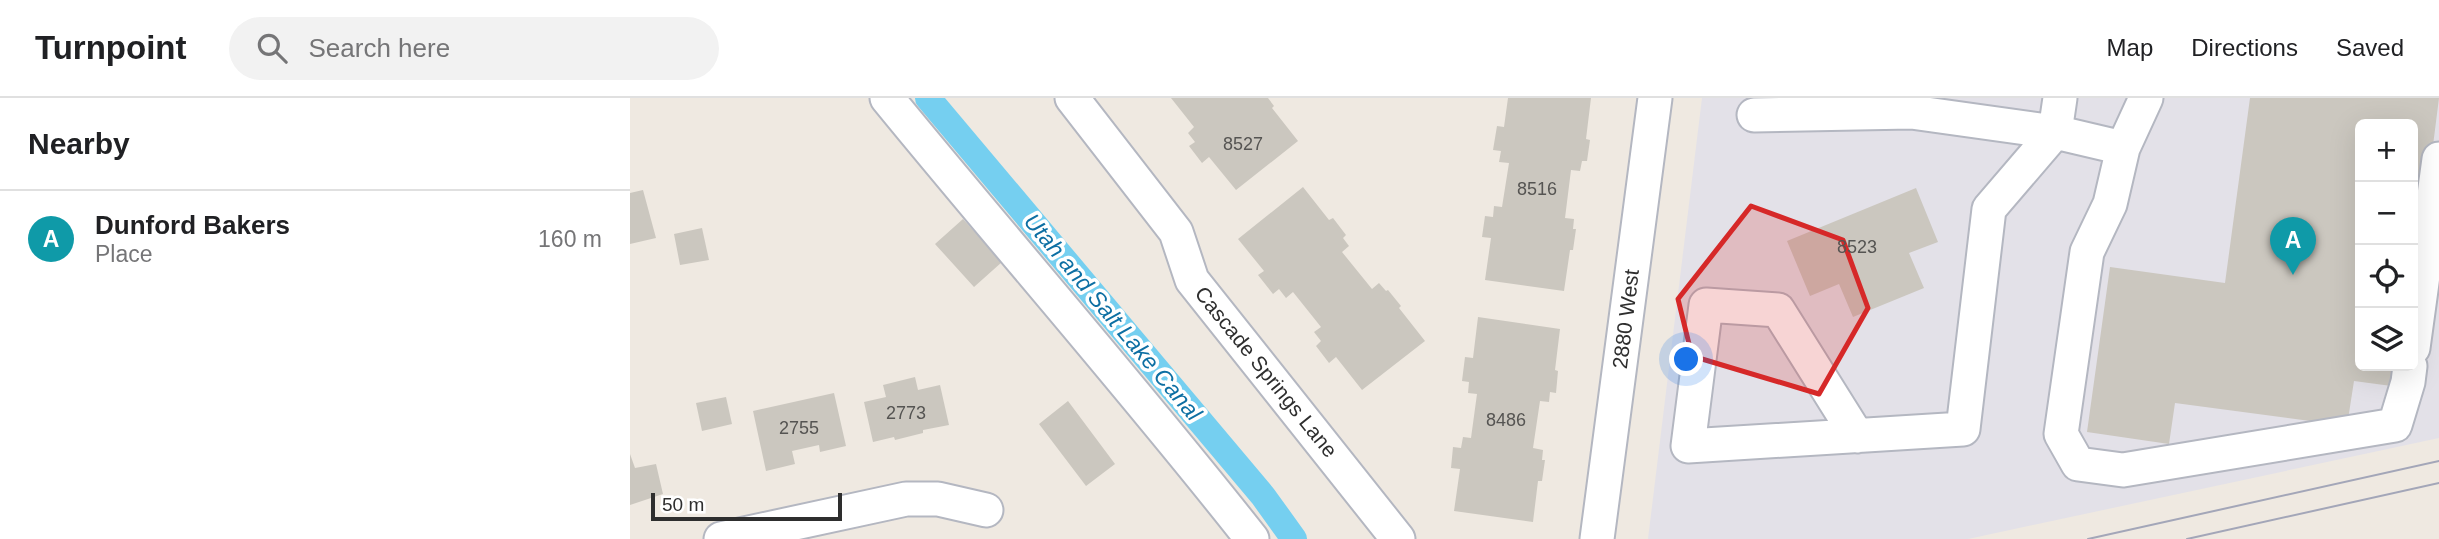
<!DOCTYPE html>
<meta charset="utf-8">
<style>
:root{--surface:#fff;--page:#f2f2f2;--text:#202124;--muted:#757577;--line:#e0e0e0;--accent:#1a73e8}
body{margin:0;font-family:Helvetica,sans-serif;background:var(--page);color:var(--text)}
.controls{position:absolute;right:21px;top:21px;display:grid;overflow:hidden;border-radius:10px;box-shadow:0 7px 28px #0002}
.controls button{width:63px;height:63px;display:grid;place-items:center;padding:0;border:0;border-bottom:2px solid var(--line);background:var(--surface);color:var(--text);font:35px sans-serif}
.scale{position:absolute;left:21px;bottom:18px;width:191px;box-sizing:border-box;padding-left:7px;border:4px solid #2e2e2e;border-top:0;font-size:19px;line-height:24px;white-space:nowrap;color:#2e2e2e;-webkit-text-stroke:5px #fff;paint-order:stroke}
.you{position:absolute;left:1057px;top:262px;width:24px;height:24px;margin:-18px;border:5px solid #fff;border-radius:50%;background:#1a73e8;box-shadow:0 0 0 10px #1a73e833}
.badge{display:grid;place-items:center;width:46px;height:46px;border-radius:50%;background:var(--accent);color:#fff;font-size:23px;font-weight:700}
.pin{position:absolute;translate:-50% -58px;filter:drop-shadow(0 2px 4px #0008)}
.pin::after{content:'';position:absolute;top:37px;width:24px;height:21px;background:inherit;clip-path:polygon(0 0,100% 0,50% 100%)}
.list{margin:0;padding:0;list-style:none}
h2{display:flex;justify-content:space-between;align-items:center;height:91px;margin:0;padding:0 28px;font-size:30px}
h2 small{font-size:23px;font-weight:400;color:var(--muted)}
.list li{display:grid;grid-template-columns:46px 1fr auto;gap:21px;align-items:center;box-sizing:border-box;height:98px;padding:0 28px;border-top:2px solid var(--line)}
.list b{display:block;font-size:26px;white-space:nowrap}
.list p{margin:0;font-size:23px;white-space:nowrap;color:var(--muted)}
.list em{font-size:23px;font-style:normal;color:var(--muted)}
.icon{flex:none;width:38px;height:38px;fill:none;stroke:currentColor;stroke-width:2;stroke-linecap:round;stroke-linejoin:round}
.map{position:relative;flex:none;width:1809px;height:441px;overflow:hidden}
header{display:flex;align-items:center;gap:42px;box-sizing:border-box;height:98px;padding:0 35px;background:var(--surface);border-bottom:2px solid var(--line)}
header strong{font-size:33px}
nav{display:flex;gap:38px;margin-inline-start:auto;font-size:24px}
.search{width:490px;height:63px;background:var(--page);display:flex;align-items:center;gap:18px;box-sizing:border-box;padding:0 24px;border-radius:38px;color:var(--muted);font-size:26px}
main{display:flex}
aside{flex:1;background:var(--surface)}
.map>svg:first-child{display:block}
.industrial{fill:#e3e1e8;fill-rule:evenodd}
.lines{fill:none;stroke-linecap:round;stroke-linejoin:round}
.canal{stroke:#75cff0;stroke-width:26}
.building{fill:#cbc7bf}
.minor-casing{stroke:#b4b7c1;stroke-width:37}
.minor{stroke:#fff;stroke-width:33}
.tram{stroke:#a3a6b8;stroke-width:2}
.marked{fill:#d62828;fill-opacity:0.2;stroke:#d62828;stroke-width:5;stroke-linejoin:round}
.labels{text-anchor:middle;stroke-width:7;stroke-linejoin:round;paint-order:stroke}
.number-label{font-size:18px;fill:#555452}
.street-label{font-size:21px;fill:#2e2e2e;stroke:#fff}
.water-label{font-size:23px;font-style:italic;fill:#0d6fa3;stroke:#fff}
</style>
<header>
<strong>Turnpoint</strong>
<div class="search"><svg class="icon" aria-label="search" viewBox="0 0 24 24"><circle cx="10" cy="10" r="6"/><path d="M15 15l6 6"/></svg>Search here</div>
<nav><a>Map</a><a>Directions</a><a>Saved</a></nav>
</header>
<main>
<aside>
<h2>Nearby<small></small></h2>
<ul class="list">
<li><span class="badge" style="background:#0f9aa8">A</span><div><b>Dunford Bakers</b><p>Place</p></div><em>160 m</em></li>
</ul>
</aside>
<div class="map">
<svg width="1809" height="441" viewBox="0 0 1809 441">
<rect width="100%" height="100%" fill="#efe9e1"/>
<!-- industrial -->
<path class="industrial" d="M1072,0H1809V340L1338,441H1018ZM1730,26H1783V268H1730Z"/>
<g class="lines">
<!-- canal -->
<path class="canal" d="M298,0L633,398L664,441"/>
</g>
<!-- building -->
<path class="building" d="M541,0H638L644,8L642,10L668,43L606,92L579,59L572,65L559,48L565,44L558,35L564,29Z
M878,0H961L956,41L960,42L957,63H952L950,73L941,72L935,120L944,121L943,131H946L943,152H940L934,193L855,182L861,140L852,139L855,118L863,119L864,108L872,109L879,65L869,64L871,53L863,52L867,28L874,29Z
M1620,0H1809L1797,95L1783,174V26H1730V268H1772L1769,289L1724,283L1717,328L1545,305L1539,346L1457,334L1480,169L1595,185Z
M673,89L699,122L703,120L716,137L713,140L719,148L712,154L742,191L749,185L756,193L758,192L771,208L769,210L795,243L732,292L706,259L699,265L686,248L691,243L684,234L691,229L663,194L656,200L649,191L643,196L628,177L634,173L608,141Z
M1286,90L1308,144L1279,155L1294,190L1223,219L1209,186L1180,198L1157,143Z
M13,92L26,140L0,146V95Z
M333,121L372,164L344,189L305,146Z
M72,130L79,162L50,167L44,136Z
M848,219L930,231L925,272L928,273L926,295L920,294L919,304L910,303L903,350L913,352L912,362H915L912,383H908L903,424L824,413L830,371L821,370L823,349L831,350L833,339L841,340L847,296L838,295L839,284L832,283L835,259L843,260Z
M285,279L288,292L310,287L319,327L293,332V335L265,342L264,339L243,344L234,304L256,299L253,287Z
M204,295L216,348L190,354L189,347L162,353L165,366L136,373L123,313Z
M96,299L102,326L72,333L66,305Z
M438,303L485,366L456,388L409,326Z
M0,356L5,370L26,366L33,396L0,407Z"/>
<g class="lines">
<defs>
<path id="minor" d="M257,0C378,148 504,291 622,441
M442,0L546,134L562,182L768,441
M1124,17L1281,14L1425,34L1493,50L1480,106L1457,154L1431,336L1448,366L1493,372L1765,327L1778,284L1780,268
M1425,34L1430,0
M1493,50L1516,0
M1783,250L1809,61
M1227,338L1148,212L1076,207L1058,348L1333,331L1359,111L1425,34
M91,441L276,401H308L356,412
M967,441L1025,0"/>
</defs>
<!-- minor casing -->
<use href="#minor" class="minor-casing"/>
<!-- minor -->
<use href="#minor" class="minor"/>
<!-- tram -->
<path class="tram" d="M1458,441L1809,363
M1557,441L1809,385"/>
</g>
<!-- marked area -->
<path class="marked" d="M1121,108L1213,142L1238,210L1189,296L1062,258L1048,201Z"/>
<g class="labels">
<!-- number labels -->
<g class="number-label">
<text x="613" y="52">8527</text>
<text x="907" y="97">8516</text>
<text x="1227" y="155">8523</text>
<text x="276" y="321">2773</text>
<text x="876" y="328">8486</text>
<text x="169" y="336">2755</text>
</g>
<!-- street labels -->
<g class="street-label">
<text transform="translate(996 221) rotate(-83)" y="7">2880 West</text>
<text transform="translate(636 274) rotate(51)" y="7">Cascade Springs Lane</text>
</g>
<!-- water labels -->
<g class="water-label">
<text transform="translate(483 219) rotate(50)" y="8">Utah and Salt Lake Canal</text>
</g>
</g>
</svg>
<div class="controls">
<button>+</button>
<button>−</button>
<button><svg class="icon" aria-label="locate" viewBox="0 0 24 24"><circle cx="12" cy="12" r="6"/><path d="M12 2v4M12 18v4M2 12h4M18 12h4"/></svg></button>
<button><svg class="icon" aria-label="layers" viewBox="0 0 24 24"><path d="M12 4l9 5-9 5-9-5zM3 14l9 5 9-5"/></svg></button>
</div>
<div class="scale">50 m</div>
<div class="you"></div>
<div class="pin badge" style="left:1663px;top:177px;background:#0f9aa8">A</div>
</div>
</main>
